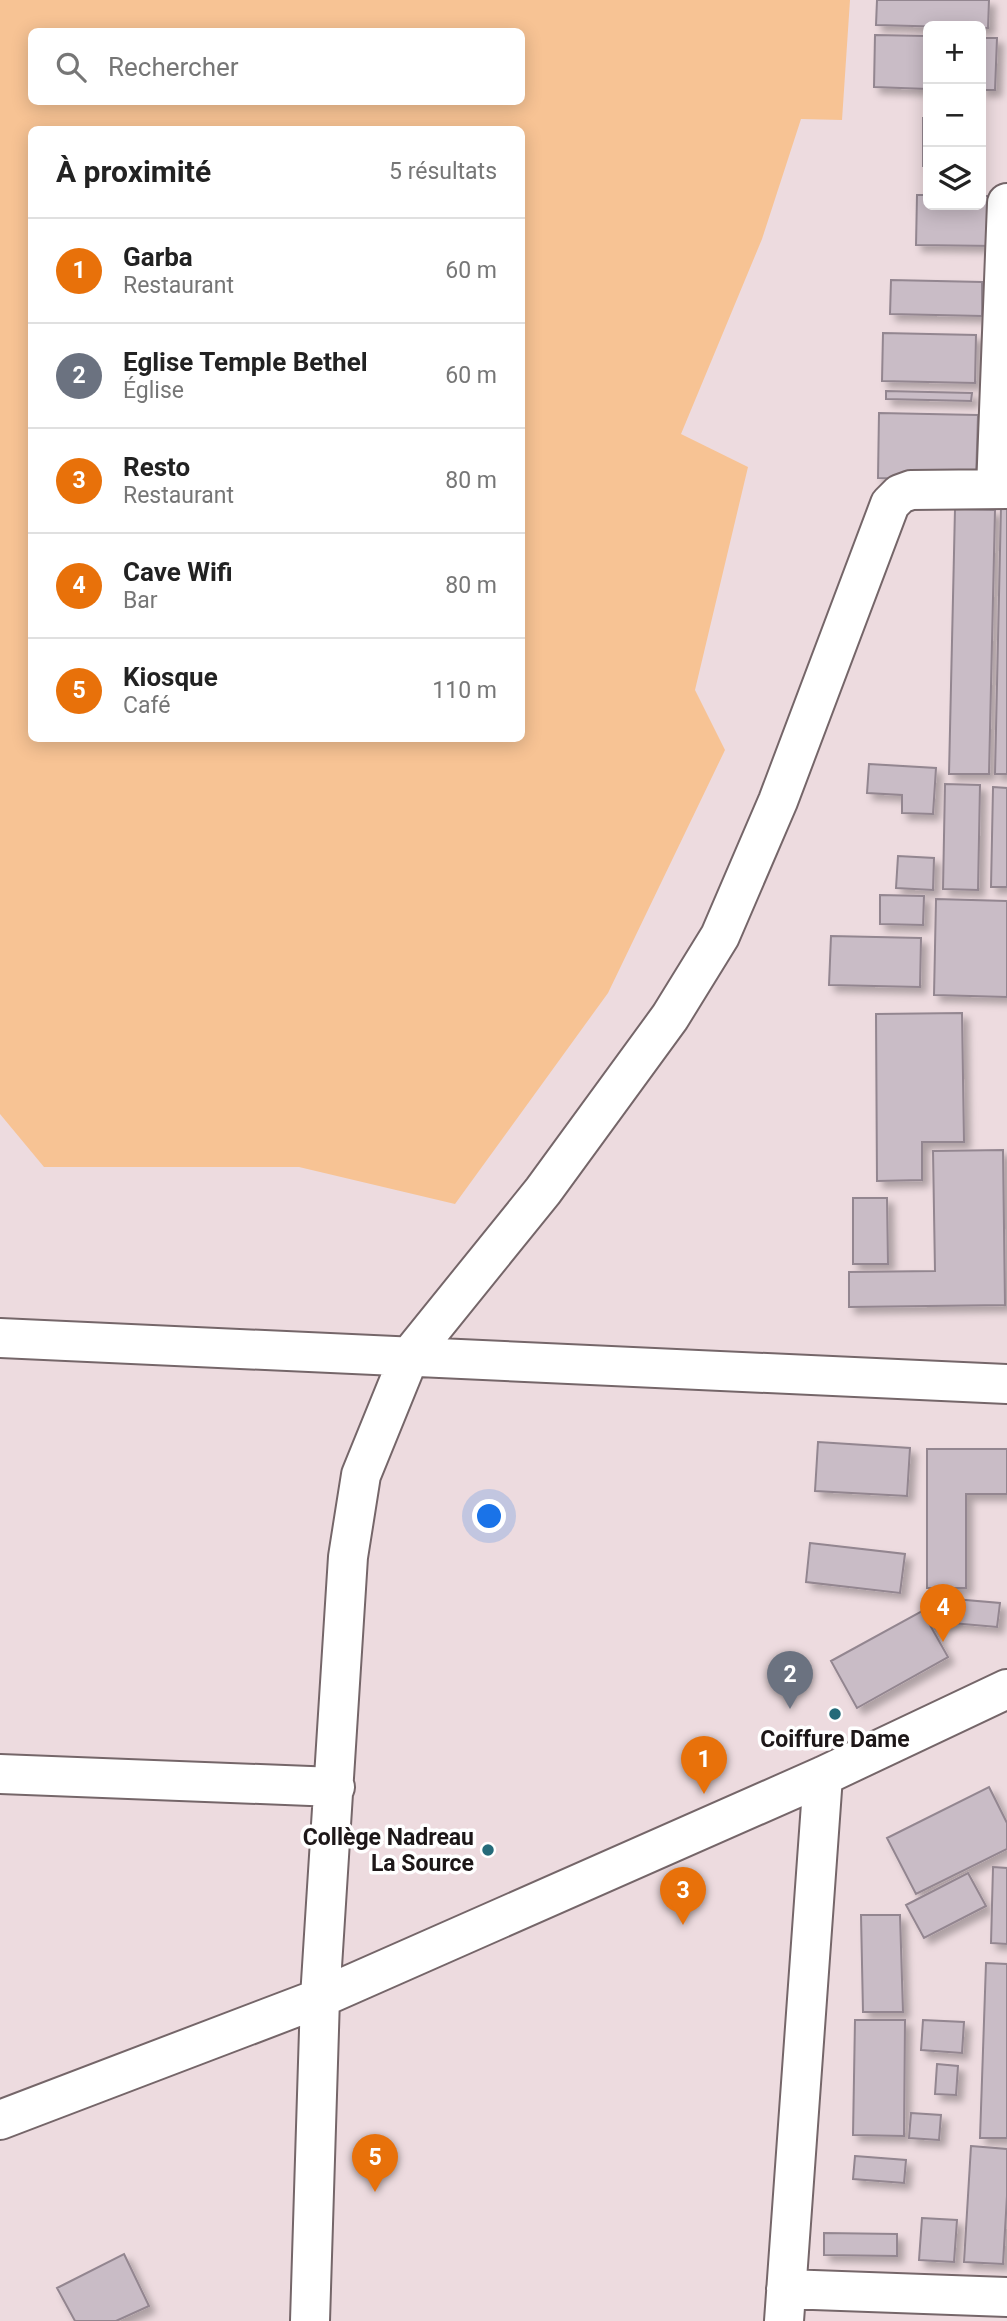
<!DOCTYPE html>
<html lang="fr">
<meta charset="utf-8">
<style>
:root{--surface:#fff;--page:#f2f2f2;--text:#222;--muted:#767676;--line:#e0e0e0;--accent:#ea580c}
body{margin:0;font-family:Roboto,sans-serif;background:var(--page);color:var(--text)}
.controls{position:absolute;right:21px;top:21px;display:grid;overflow:hidden;border-radius:10px;box-shadow:0 4px 18px #0003}
.controls button{width:63px;height:63px;display:grid;place-items:center;padding:0;border:0;border-bottom:2px solid var(--line);background:var(--surface);color:var(--text);font:35px sans-serif}
.you{position:absolute;left:490px;top:1517px;width:24px;height:24px;margin:-18px;border:5px solid #fff;border-radius:50%;background:#1a73e8;box-shadow:0 0 0 10px #1a73e833}
.badge{display:grid;place-items:center;width:46px;height:46px;border-radius:50%;background:var(--accent);color:#fff;font-size:23px;font-weight:700}
.pin{position:absolute;translate:-50% -58px;filter:drop-shadow(0 2px 4px #0008)}
.pin::after{content:'';position:absolute;top:37px;width:24px;height:21px;background:inherit;clip-path:polygon(0 0,100% 0,50% 100%)}
.list{margin:0;padding:0;list-style:none}
h2{display:flex;justify-content:space-between;align-items:center;height:91px;margin:0;padding:0 28px;font-size:30px}
h2 small{font-size:23px;font-weight:400;color:var(--muted)}
.list li{display:grid;grid-template-columns:46px 1fr auto;gap:21px;align-items:center;box-sizing:border-box;height:105px;padding:0 28px;border-top:2px solid var(--line)}
.list b{display:block;font-size:26px;white-space:nowrap}
.list p{margin:0;font-size:23px;white-space:nowrap;color:var(--muted)}
.list em{font-size:23px;font-style:normal;color:var(--muted)}
.icon{flex:none;width:38px;height:38px;fill:none;stroke:currentColor;stroke-width:2;stroke-linecap:round;stroke-linejoin:round}
.map{position:relative;flex:none;width:1007px;height:2321px;overflow:hidden}
.search{position:absolute;background:var(--surface);box-shadow:0 4px 18px #0003;left:28px;top:28px;width:497px;height:77px;display:flex;align-items:center;gap:18px;box-sizing:border-box;padding:0 24px;border-radius:10px;color:var(--muted);font-size:26px}
.panel{position:absolute;background:var(--surface);box-shadow:0 4px 18px #0003;left:28px;top:126px;width:497px;height:616px;border-radius:10px}
.map>svg:first-child{display:block}
.green{fill:#f7c394;fill-rule:evenodd}
.building{fill:#c9bcc6;stroke:#938690;stroke-width:2;filter:url(#shadow)}
.lines{fill:none;stroke-linecap:round;stroke-linejoin:round}
.minor-casing{stroke:#756669;stroke-width:42}
.minor{stroke:#fff;stroke-width:38}
.poi-dot{fill:#246a79;stroke:#fff;stroke-width:2.5}
.labels{text-anchor:middle;stroke-width:7;stroke-linejoin:round;paint-order:stroke}
.poi-label{font-size:23px;font-weight:bold;fill:#1d1718;stroke:#fff}
</style>
<div class="map">
<svg width="1007" height="2321" viewBox="0 0 1007 2321">
<defs>
<filter id="shadow"><feDropShadow dx="6" dy="6" stdDeviation="3.5" flood-color="#0004"/></filter>
</defs>
<rect width="100%" height="100%" fill="#eddbdf"/>
<!-- green -->
<path class="green" d="M0,0H850L842,120L801,119L762,239L681,434L748,467L695,690L725,750L608,993L455,1204L299,1167H44L0,1114ZM32,32H522V102H32ZM32,130H522V738H32Z"/>
<!-- building -->
<path class="building" d="M877,0H989L988,28L876,25Z
M875,35L928,36V89L874,87Z
M981,38H997L995,90H981Z
M923,118H928V166H923Z
M917,195H928V205H981V196H997L995,246L916,245Z
M891,280L982,282V316L890,314Z
M883,333L976,335L975,383L882,381Z
M886,391L972,393L971,401L886,399Z
M879,413L978,415L976,480L878,478Z
M1001,506H1007V774H995Z
M955,509L995,510L989,774H949Z
M869,764L936,768L933,814L902,813V795L867,793Z
M945,784L980,785L978,890L943,889Z
M993,787L1007,788V887H991Z
M898,856L934,858L933,890L896,888Z
M880,895L924,896L923,925L880,924Z
M936,899L1007,901V997L934,995Z
M831,936L921,938L920,987L829,985Z
M962,1013L964,1142H922V1180L877,1181L876,1014Z
M1003,1150L1005,1305L849,1307V1272L935,1271L933,1151Z
M853,1198H887L888,1264H853Z
M818,1442L910,1448L907,1496L815,1491Z
M927,1449H1007V1494H966V1588H927Z
M810,1543L905,1554L900,1593L806,1582Z
M931,1597L1000,1603L997,1627L929,1621Z
M922,1611L948,1657L857,1708L831,1661Z
M989,1787L1007,1823V1849L916,1894L887,1838Z
M993,1867L1007,1868V1944L991,1943Z
M968,1873L986,1906L924,1938L906,1905Z
M861,1915H900L903,2012H863Z
M986,1963L1007,1964V2138H980Z
M855,2020H905L904,2136L853,2135Z
M923,2020L964,2022L962,2053L921,2050Z
M937,2064L958,2066L956,2095L935,2094Z
M911,2113L941,2115L939,2140L909,2138Z
M971,2146L1007,2149V2196L1003,2264L964,2262Z
M855,2156L906,2160L904,2183L853,2179Z
M922,2218L957,2220L954,2262L919,2260Z
M824,2233L897,2234V2256L824,2255Z
M124,2254L149,2306L116,2321H75L57,2288Z"/>
<g class="lines">
<defs>
<path id="minor" d="M996,489L1007,203
M0,1338L1007,1384
M0,1774L335,1787
M0,2120L320,1998L823,1776L1007,1689
M786,2289L1007,2297
M310,2321L320,1998L348,1557L361,1475L409,1357L543,1191L670,1017L720,936L778,801L890,504L900,494L911,490L1007,489
M784,2321L823,1776"/>
</defs>
<!-- minor casing -->
<use href="#minor" class="minor-casing"/>
<!-- minor -->
<use href="#minor" class="minor"/>
</g>
<!-- markers -->
<g class="poi-dot">
<circle cx="835" cy="1714" r="7"/>
<circle cx="488" cy="1850" r="7"/>
</g>
<g class="labels">
<!-- poi labels -->
<g class="poi-label">
<text x="835" y="1747">Coiffure Dame</text>
<text x="474" y="1845" text-anchor="end">Collège Nadreau<tspan x="474" dy="26">La Source</tspan></text>
</g>
</g>
</svg>
<div class="controls">
<button>+</button>
<button>−</button>
<button><svg class="icon" aria-label="layers" viewBox="0 0 24 24"><path d="M12 4l9 5-9 5-9-5zM3 14l9 5 9-5"/></svg></button>
</div>
<div class="you"></div>
<div class="pin badge" style="left:704px;top:1794px;background:#e8710a">1</div>
<div class="pin badge" style="left:790px;top:1709px;background:#6b7280">2</div>
<div class="pin badge" style="left:683px;top:1925px;background:#e8710a">3</div>
<div class="pin badge" style="left:943px;top:1642px;background:#e8710a">4</div>
<div class="pin badge" style="left:375px;top:2192px;background:#e8710a">5</div>
<div class="search"><svg class="icon" aria-label="search" viewBox="0 0 24 24"><circle cx="10" cy="10" r="6"/><path d="M15 15l6 6"/></svg>Rechercher</div>
<section class="panel">
<h2>À proximité<small>5 résultats</small></h2>
<ul class="list">
<li><span class="badge" style="background:#e8710a">1</span><div><b>Garba</b><p>Restaurant</p></div><em>60 m</em></li>
<li><span class="badge" style="background:#6b7280">2</span><div><b>Eglise Temple Bethel</b><p>Église</p></div><em>60 m</em></li>
<li><span class="badge" style="background:#e8710a">3</span><div><b>Resto</b><p>Restaurant</p></div><em>80 m</em></li>
<li><span class="badge" style="background:#e8710a">4</span><div><b>Cave Wifi</b><p>Bar</p></div><em>80 m</em></li>
<li><span class="badge" style="background:#e8710a">5</span><div><b>Kiosque</b><p>Café</p></div><em>110 m</em></li>
</ul>
</section>
</div>
